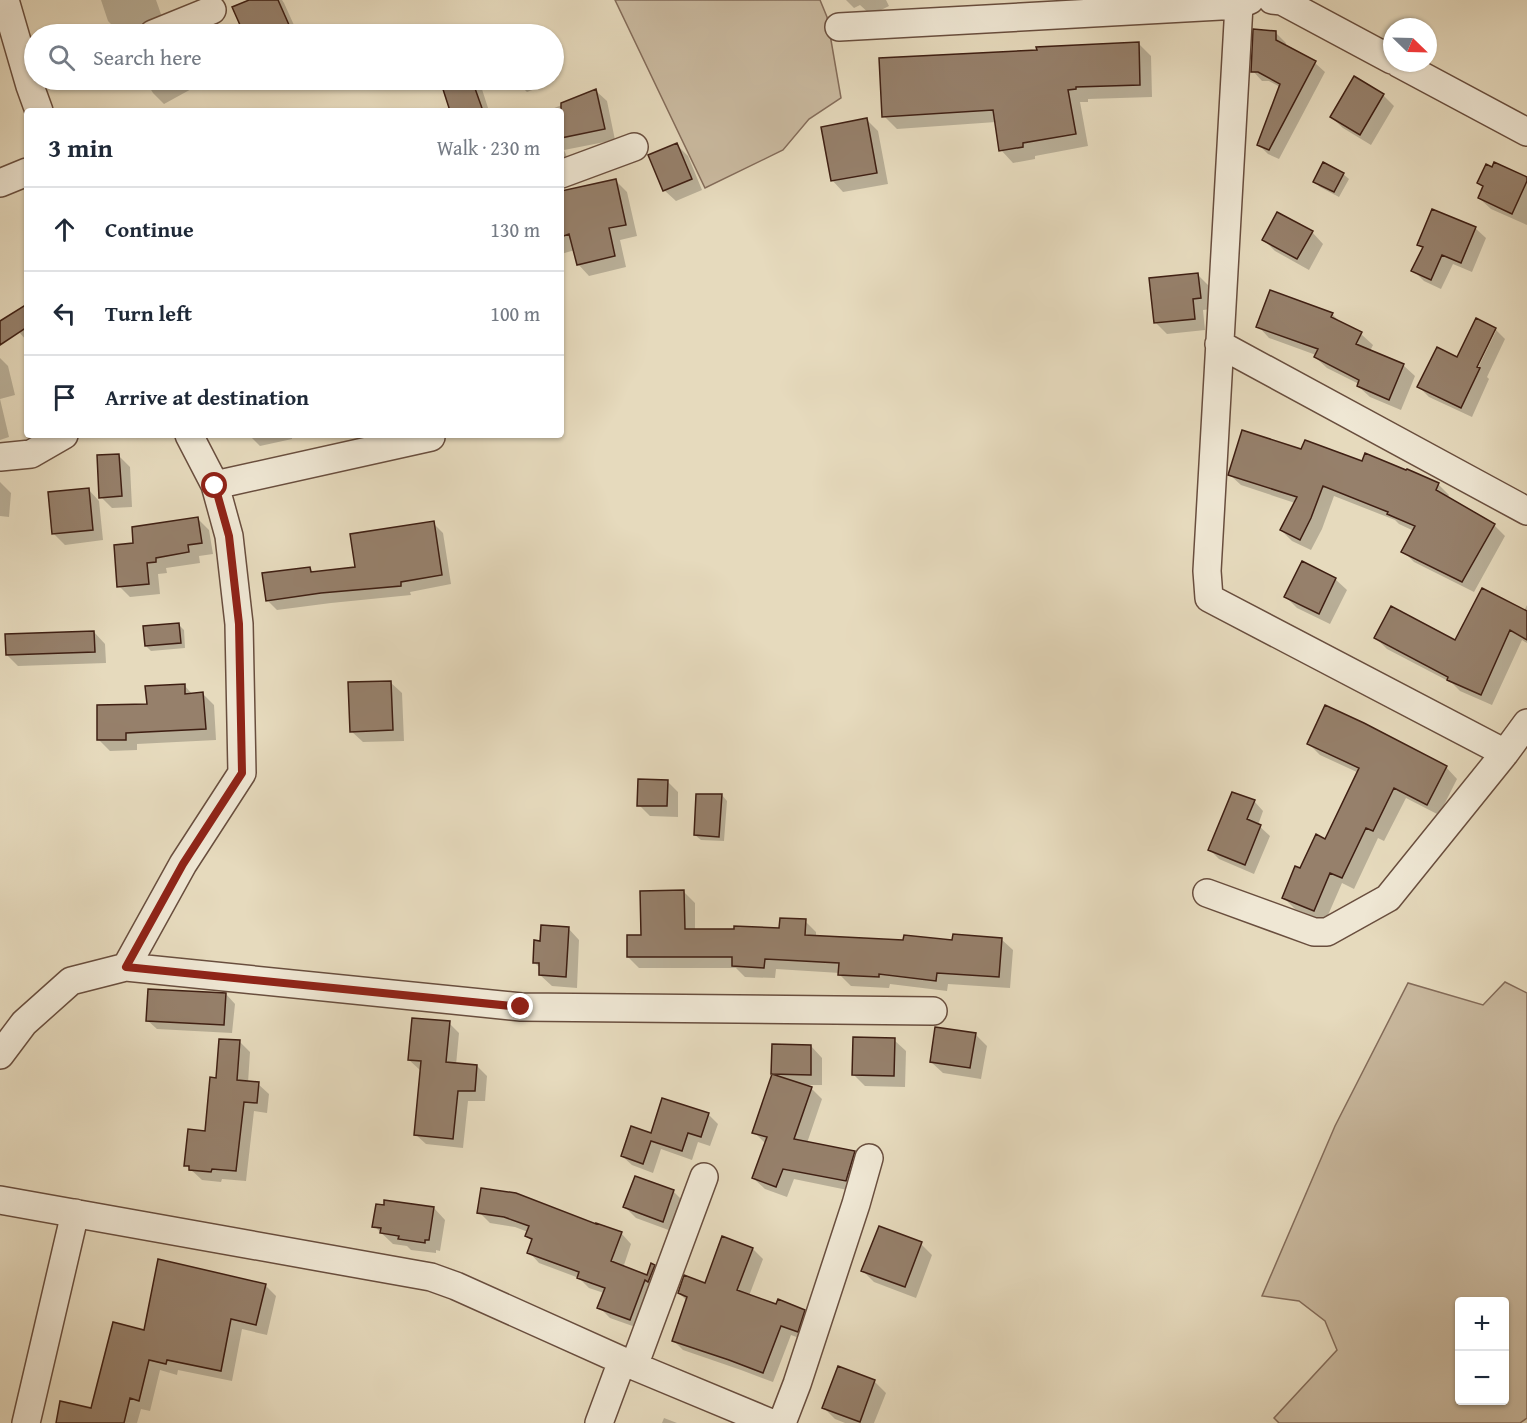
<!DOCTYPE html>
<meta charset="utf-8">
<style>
:root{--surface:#fff;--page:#f6f6f7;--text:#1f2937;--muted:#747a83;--line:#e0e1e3}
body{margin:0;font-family:"Gentium Book Plus",serif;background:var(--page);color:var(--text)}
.controls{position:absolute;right:18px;bottom:18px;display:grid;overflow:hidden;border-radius:6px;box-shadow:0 2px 4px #0004}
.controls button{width:54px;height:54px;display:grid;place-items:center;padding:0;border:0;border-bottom:2px solid var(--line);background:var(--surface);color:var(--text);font:30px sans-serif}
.compass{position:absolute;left:1383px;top:18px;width:54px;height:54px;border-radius:50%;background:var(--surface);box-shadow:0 2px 4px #0004;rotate:113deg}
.stop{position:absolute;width:18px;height:18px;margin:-14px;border:4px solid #8f2418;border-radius:50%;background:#fff}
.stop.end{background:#8f2418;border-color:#fff;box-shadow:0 2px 6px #0008}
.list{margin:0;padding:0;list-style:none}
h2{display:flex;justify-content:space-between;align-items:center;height:78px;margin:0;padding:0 24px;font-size:26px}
h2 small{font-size:20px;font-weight:400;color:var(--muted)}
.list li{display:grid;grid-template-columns:39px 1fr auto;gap:18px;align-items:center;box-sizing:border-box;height:84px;padding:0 24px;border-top:2px solid var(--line)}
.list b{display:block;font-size:22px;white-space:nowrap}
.list em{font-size:20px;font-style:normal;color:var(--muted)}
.icon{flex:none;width:33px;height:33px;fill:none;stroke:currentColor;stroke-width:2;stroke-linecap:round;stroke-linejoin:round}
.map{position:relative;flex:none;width:1527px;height:1423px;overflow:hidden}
.search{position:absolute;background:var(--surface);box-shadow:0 2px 4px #0004;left:24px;top:24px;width:540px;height:66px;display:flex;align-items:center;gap:15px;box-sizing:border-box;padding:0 21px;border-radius:33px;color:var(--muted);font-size:22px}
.panel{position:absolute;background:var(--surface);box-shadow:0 2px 4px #0004;left:24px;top:108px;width:540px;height:330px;border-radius:6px}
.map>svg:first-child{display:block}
.green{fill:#cabaa0;stroke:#846c5a;stroke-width:1.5;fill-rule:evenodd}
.shadow{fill:#0003;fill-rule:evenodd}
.building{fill:#96806b;stroke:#3f1f13;stroke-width:1.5}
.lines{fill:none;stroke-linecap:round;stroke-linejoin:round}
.street-casing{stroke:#694e3e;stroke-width:30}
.street{stroke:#efe7d4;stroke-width:27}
.route{stroke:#8f2418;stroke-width:8}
</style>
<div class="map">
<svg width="1527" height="1423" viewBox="0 0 1527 1423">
<rect width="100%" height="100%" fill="#e6dabd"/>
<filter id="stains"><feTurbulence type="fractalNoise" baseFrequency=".00333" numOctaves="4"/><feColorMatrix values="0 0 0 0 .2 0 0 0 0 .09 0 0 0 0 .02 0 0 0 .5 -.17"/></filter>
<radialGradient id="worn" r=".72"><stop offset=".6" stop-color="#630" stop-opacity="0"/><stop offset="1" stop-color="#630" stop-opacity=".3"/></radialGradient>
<!-- green -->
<path class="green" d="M615,0H820L827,17L841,98L809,119L783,150L705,188Z
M1505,982L1527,993V1418L1520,1423H1279L1274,1418L1337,1350L1325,1321L1299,1301L1262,1296L1335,1126L1408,983L1483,1005ZM1460,1302H1504V1400H1460Z"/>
<!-- shadow -->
<path class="shadow" d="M101,0H156L162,17L119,32L108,21Z
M253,0H282L284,3L298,34H246L234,8Z
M846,0H886L889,6L871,15L860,5L854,8Z
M516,29L522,34H499Z
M1276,33L1286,43L1285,47L1315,63L1325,72L1279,159L1268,154L1258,144L1280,87L1269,81H1262L1253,71Z
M1138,43L1151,56L1152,97L1088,99V102H1080L1088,146L1035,156V159L1013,163L1001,150L996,122L897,129L884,116L1038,51Z
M145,80H191L195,87L164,104L153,93Z
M441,80H479L489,111H452Z
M515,80H541L543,86L527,92Z
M596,91L607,101L615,140L564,150L567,157L561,160V111H547Z
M1383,95L1394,106L1371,145L1343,128L1331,117Z
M867,120L878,131L888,184L843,192L832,180Z
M676,144L688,156L702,190L676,201L664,190Z
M1343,174L1349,179L1339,197L1320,187L1315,182Z
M1527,179V225L1491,209L1479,198L1484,188L1479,183Z
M616,181L627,192L637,236L620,240L626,267L589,276L578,264L575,250L561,254V202Z
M1475,228L1486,238L1472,272L1453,264L1441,289L1424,281L1413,270L1424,249L1419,244Z
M1312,232L1323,244L1309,270L1275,251L1264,240Z
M1198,275L1209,286L1211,309L1203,310L1205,330L1167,334L1155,322Z
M27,305V341L19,332Z
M1332,314L1342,324L1361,334L1373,345L1370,351L1403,365L1415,376L1401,410L1370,397L1358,386L1359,384L1327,368L1315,357L1316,355L1269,338L1258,326Z
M1495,329L1505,339L1487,377L1489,379L1472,417L1429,397L1419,387ZM1493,331H1496L1475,374L1473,373Z
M0,358L8,366L15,395L0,399L9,437L0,440Z
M249,435H292V439L260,446Z
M1302,451L1362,463L1438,484L1449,495L1447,498L1494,525L1505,536L1474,592L1414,562L1403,551L1414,531L1399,524L1395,520L1334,496L1322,529L1311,550L1292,541L1281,530L1295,503L1241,485L1230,475Z
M118,455L130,467L132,507L112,508L101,497Z
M0,482L11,493L9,517L0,516Z
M88,489L99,501L103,540L65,545L53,533Z
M197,518L209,530L213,554L199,556L200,563L166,568L167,573L158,574L160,594L130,597L119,586Z
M433,523L443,533L451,584L410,592L411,595L331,603L277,610L267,600L310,569L314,573L356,568Z
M1335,579L1347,590L1330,624L1297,608L1286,597Z
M1527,605V643L1522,640L1492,705L1460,691L1452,683L1387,649L1376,638L1456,642L1524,611Z
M178,624L184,630L185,648L151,651L146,646Z
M94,632L105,644L106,663L18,666L7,655Z
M390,682L402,693L404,741L363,742L351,731Z
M184,685L193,695L203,694L214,705L216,740L137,744V750L110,751L98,739Z
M1309,744L1446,767L1457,779L1439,815L1406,798L1384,841L1378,838L1354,889L1342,883L1325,922L1295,909L1283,897L1301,870L1326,841L1359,773L1320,755Z
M667,781L678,792V817L650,816L639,805Z
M722,795L727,801L724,841L701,840L695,835Z
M1254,801L1263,811L1258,825L1270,836L1254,874L1219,859L1210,850Z
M684,892L695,903V930H781L805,921L816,932V937L954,942L1001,939L1013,950L1010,988L948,984L947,991L890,984L889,988L851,986L840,975V973L776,969L775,978L745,977L736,968H639L628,957L642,936Z
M568,928L579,940L577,988L552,986L540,975V968L534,962L542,942Z
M226,994L235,1004L232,1033L157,1029L147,1020Z
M449,1023L459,1033L456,1065L477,1066L487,1076L485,1101H468L463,1148L426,1144L415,1134L422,1070H420L409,1060Z
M975,1034L987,1046L981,1079L943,1073L931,1062Z
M894,1040L906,1051L905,1087L865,1086L854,1075Z
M240,1042L250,1052L248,1083L258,1084L269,1094L267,1113L254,1111L246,1181L222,1179L221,1182L202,1180L186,1165L206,1133L217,1080Z
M811,1046L822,1058V1085H808L822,1099L807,1143L855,1152L866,1164L857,1192L794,1179L787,1197L765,1189L753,1178L766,1144L754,1132L774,1075L773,1073Z
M708,1114L718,1124L710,1146L698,1142L692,1160L661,1149L653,1173L632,1165L622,1156L652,1135Z
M673,1191L685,1203L674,1232L636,1218L625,1207Z
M434,1208L445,1220L440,1251L436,1250V1253L411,1250L407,1246L393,1244L374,1226Z
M479,1212L621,1233L631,1244L623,1268L647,1277L654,1266L665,1276L641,1329L610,1318L599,1307L604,1293L589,1288L579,1278L539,1263L529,1252L533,1242L527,1236L528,1232L515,1227L490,1223Z
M921,1244L932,1255L916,1298L874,1282L863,1271Z
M753,1249L763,1259L749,1296L777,1306L804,1311L814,1321L808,1341L791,1335L773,1382L741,1370L683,1350L673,1340L687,1301L679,1293L706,1285Z
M265,1285L276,1296L267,1335L242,1329L232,1381L178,1370L177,1375L160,1370L150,1411L141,1409L137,1423H58L92,1409L145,1332Z
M874,1381L886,1393L874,1423H845L835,1419L824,1408Z
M664,1418L677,1423H662Z"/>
<!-- building -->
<path class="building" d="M249,0H278L293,34H244L232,7Z
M1253,29L1276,31V40L1316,61L1269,150L1257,145L1280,84L1258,72H1251Z
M1139,42L1140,85L1076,87V89L1068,90L1076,134L1023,143V147L999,151L993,110L882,117L879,58L1037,50L1036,47Z
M1354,76L1384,94L1360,135L1330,117Z
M440,80H472L483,111H450Z
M596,89L605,129L561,138V103Z
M867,118L877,173L831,181L821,127Z
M677,143L692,179L663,191L648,155Z
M1323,162L1344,173L1334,192L1313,182Z
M1494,162L1527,177V181L1512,214L1478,198L1483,186L1477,183L1486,164L1492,167Z
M616,179L626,225L609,228L615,256L577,265L569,234L561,237V191Z
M1432,209L1476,227L1461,263L1442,255L1431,280L1411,271L1423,247L1417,245Z
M1277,212L1313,231L1297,259L1262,240Z
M1198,273L1201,298L1193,299L1195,319L1154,323L1149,278Z
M1270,290L1333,313L1331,317L1362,332L1356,344L1404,364L1389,400L1357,386L1359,380L1314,357L1318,349L1256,327Z
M27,304V327L0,345V321Z
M1476,318L1496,328L1477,367L1480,368L1461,408L1417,387L1437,347L1457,357Z
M1242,430L1301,449L1305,440L1362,461L1365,453L1406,470L1407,469L1439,483L1436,490L1495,524L1462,582L1401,552L1415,526L1387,514L1388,512L1323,486L1311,518L1300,540L1280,530L1297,497L1228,475Z
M119,454L122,496L99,498L97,455Z
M89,488L93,530L52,534L48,492Z
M198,517L202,543L188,545L189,552L156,558V562L147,563L149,584L117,587L114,545L133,543L132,527Z
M434,521L442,575L401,582V586L321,593L266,601L262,573L310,567L311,572L355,567L350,534Z
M1302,561L1336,578L1319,614L1284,597Z
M1482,588L1527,611V640L1510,630L1481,695L1447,680L1448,677L1374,638L1391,606L1455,640Z
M179,623L181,643L145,646L143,626Z
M94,631L95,652L6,655L5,634Z
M391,681L393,730L350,732L348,682Z
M185,684V694L203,692L206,729L126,733V740H97V705L147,704L145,686Z
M1325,705L1364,723L1447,766L1427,805L1394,788L1373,831L1366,828L1342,878L1330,873L1314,911L1282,898L1295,866L1300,868L1316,834L1325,839L1359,768L1307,744Z
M638,779L668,780L667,806H637Z
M1232,792L1255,800L1247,819L1261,825L1245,865L1208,850Z
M696,794H722L719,837L694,835Z
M684,890L685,929H734V926L779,928L780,918L806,919L805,935L903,940L904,935L952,940L953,934L1002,938L999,977L937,973L936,981L879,974V977L838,975L839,963L765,959L764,968L732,966V957H627V935H641L640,891Z
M541,925L569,927L566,977L539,975V963H533L534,940L540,941Z
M148,989L226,993L224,1025L146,1021Z
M412,1018L450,1021L446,1062L477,1065L475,1091H458L453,1139L414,1135L421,1061L408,1060Z
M935,1027L976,1033L970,1068L930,1062Z
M853,1037L895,1038L894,1076L852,1075Z
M219,1039L240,1040L237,1080L259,1082L257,1103L244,1102L236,1171L212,1169L211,1172L189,1170V1166H184L188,1129L205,1131L210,1077L216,1078Z
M772,1044L811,1045V1075L771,1074Z
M772,1074L812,1087L794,1139L855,1151L846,1181L783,1169L776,1187L752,1178L767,1137L752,1133Z
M662,1098L709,1113L701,1137L688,1133L682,1151L651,1141L643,1164L621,1156L631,1126L651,1133Z
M635,1176L674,1190L663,1222L623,1207Z
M481,1188L516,1193L596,1224V1223L622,1232L611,1261L647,1275L651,1263L655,1265L648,1282L645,1280L630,1320L597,1308L605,1288L577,1278L579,1272L527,1253L532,1239L525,1236L529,1226L504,1217L477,1213Z
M384,1200L434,1207L429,1240H425V1243L398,1239L399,1236L380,1233L381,1228L372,1227L376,1204L384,1205Z
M879,1226L922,1242L905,1287L861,1271Z
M722,1236L753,1248L737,1290L776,1304L778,1299L805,1310L798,1332L781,1326L763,1373L729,1360L672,1341L687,1297L678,1293L684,1275L705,1283Z
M158,1259L266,1284L256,1325L231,1319L221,1371L167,1360L166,1364L149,1360L139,1401L130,1398L124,1423H56L60,1401L91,1408L113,1322L144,1330Z
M838,1366L875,1380L860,1422L822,1408Z"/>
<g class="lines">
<defs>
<path id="street" d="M5,0L30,86L39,111
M1272,0L1282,1L1392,60
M1239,5L1207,571L1209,598L1505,753
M839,27L1239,5L1250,0
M153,34L212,10
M1398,63L1527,132
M561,174L634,147
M0,183L27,172
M1219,344L1527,511
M0,457L31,454L64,435
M215,485L431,437
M1207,893L1314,932H1327L1388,898L1505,753L1527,723
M126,967L521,1007L933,1011
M0,1055L24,1023L71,981L126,967L183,864L242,773L239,624L229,536L215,485L189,435
M0,1200L431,1277L456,1286L634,1366L771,1423
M634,1366L704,1177
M26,1423L75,1213
M599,1423L622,1361
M782,1423L797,1384L856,1204L869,1158"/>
</defs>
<!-- street casing -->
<use href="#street" class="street-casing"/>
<!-- street -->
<use href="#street" class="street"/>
</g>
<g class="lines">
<!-- route -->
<path class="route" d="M215,486L229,536L239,624L242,773L183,864L126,967L521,1007"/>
</g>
<rect width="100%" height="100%" filter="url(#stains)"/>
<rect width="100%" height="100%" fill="url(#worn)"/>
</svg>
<div class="controls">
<button>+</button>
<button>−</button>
</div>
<svg class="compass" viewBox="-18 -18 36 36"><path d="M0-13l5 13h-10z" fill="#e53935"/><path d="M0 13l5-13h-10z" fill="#747a83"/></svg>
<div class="stop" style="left:215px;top:486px"></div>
<div class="stop end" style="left:521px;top:1007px"></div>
<div class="search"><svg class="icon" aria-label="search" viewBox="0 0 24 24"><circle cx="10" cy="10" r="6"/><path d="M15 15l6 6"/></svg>Search here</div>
<section class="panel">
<h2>3 min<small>Walk · 230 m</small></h2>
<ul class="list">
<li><svg class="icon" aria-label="ahead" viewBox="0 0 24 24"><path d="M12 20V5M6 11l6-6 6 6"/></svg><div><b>Continue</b></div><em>130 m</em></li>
<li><svg class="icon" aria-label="left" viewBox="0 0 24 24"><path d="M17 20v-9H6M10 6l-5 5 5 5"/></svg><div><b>Turn left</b></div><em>100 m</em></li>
<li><svg class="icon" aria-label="arrive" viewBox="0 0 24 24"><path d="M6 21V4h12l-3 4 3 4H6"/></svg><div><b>Arrive at destination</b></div></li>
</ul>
</section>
</div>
